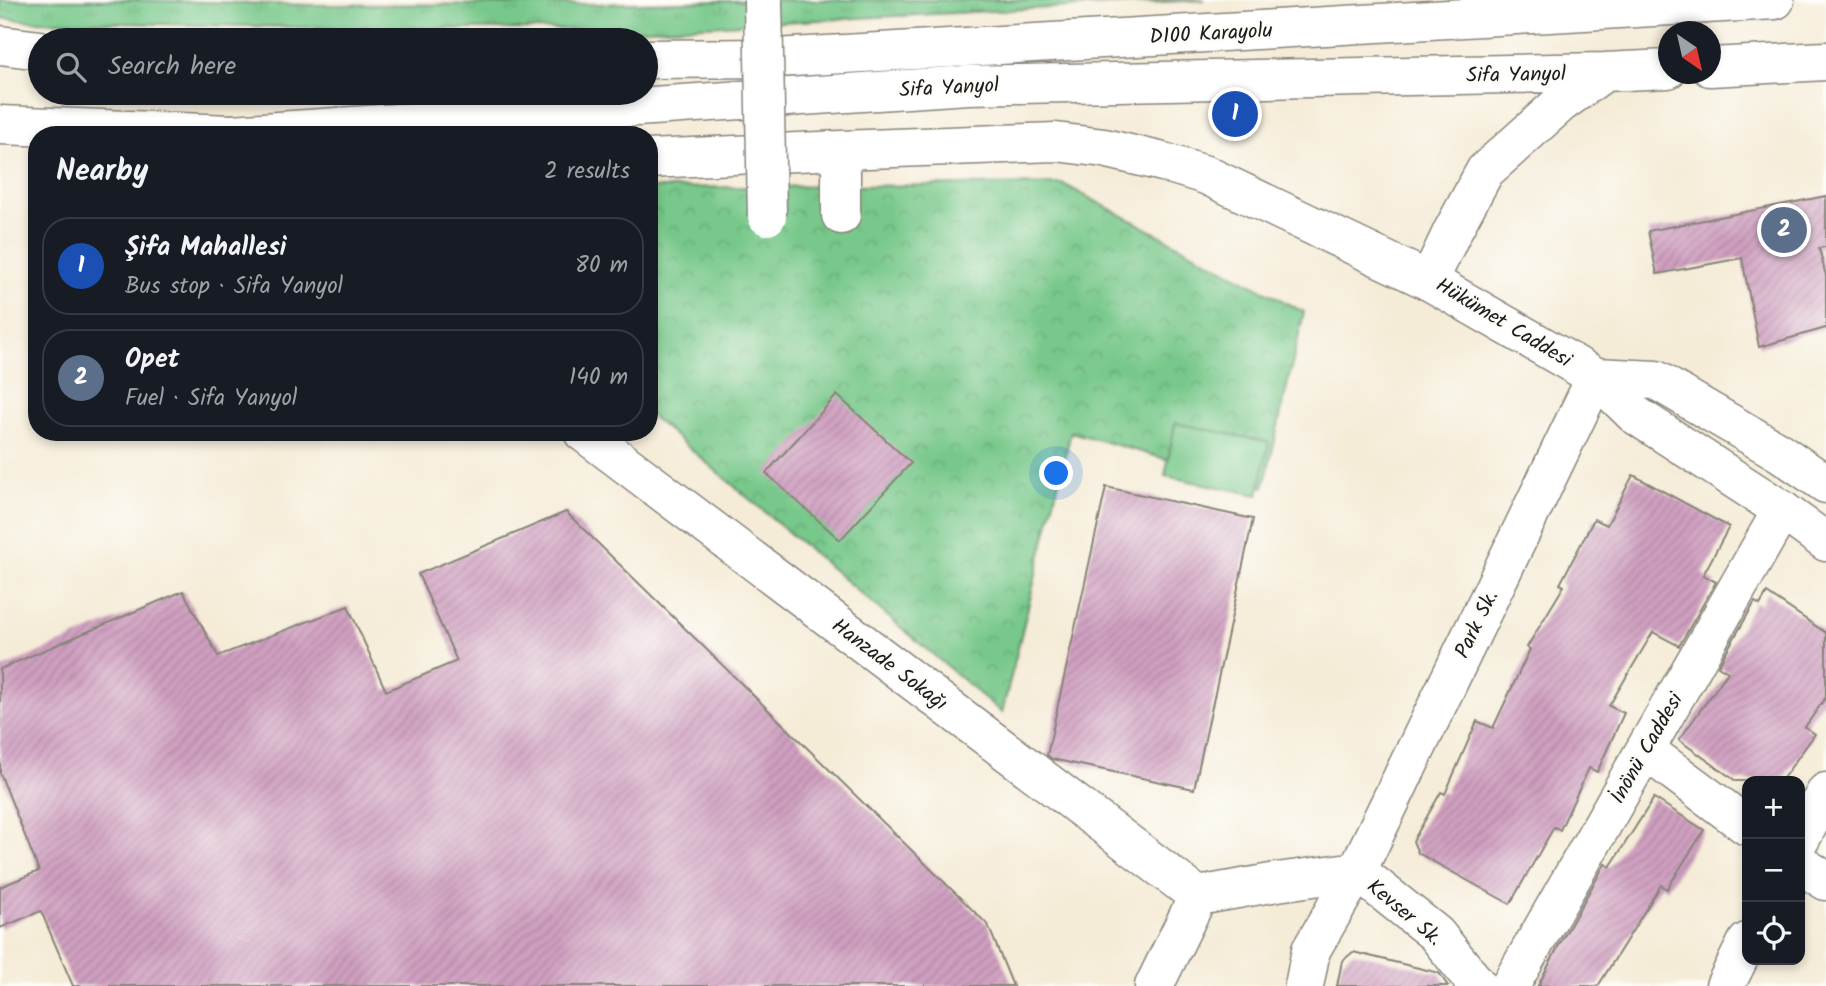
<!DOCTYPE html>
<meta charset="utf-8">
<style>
:root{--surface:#171b24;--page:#20242c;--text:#f1f3f6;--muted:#9ea1a6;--line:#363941;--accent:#1f6fb2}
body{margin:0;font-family:Kalam,sans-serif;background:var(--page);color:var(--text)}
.controls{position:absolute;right:21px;bottom:21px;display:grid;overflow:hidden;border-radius:14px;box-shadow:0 4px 10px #0003}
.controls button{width:63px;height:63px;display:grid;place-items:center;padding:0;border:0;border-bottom:2px solid var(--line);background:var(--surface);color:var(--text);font:35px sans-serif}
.compass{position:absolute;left:1658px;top:21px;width:63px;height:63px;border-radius:50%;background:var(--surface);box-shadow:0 4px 10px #0003;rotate:146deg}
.you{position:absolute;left:1057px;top:474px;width:24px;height:24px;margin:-18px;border:5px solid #fff;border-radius:50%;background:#1a73e8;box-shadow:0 0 0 10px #1a73e833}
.badge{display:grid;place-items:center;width:46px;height:46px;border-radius:50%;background:var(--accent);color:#fff;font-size:23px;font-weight:700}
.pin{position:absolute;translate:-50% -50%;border:4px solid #fff;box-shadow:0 2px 7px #0006}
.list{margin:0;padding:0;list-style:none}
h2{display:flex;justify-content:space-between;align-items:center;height:91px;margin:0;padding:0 28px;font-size:30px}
h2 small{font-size:23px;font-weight:400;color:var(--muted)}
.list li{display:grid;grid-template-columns:46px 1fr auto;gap:21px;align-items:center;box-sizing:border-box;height:98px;margin:0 14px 14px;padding:0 14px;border:2px solid var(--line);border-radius:28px}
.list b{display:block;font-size:26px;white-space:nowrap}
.list p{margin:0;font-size:23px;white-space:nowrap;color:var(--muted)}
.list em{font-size:23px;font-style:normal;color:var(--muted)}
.icon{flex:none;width:38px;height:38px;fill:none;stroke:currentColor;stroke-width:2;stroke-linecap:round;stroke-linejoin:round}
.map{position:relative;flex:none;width:1826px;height:986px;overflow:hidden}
.search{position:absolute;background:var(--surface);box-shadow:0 4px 10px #0003;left:28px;top:28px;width:630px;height:77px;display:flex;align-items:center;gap:18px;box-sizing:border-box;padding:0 24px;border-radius:38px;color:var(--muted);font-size:26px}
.panel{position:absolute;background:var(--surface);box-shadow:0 4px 10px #0003;left:28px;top:126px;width:630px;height:315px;border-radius:28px}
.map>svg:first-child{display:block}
.grass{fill:url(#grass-tufts);stroke:#4a7253;stroke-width:2}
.park{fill:url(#park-crowns);stroke:#4a7253;stroke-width:2}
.garden{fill:#77c88a;stroke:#4a7253;stroke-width:2}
.building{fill:url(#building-hatch)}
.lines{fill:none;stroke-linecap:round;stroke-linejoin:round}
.minor-casing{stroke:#88847a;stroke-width:41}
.major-casing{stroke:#88847a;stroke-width:41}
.highway-casing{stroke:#88847a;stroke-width:41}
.minor{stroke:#fff;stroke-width:38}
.major{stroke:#fff;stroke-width:38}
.highway{stroke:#fff;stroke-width:38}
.minor-bridge-casing{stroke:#88847a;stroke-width:41;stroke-linecap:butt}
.minor-bridge{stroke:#fff;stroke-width:38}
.labels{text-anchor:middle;stroke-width:5;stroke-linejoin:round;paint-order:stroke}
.street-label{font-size:21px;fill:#1c1c1c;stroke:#fdfcf7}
</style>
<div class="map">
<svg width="1826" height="986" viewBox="0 0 1826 986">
<defs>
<pattern id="grass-tufts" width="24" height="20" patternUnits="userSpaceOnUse" patternTransform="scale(1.75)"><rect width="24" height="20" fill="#77c88a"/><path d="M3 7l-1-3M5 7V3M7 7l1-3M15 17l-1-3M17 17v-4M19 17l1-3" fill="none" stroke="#66ab76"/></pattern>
<pattern id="park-crowns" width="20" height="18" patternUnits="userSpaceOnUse" patternTransform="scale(1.75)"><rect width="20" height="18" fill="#77c88a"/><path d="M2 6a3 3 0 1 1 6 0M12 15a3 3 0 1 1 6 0" fill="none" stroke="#66ab76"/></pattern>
<pattern id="building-hatch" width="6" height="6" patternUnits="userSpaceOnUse" patternTransform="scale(1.75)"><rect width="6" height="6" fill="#cf9fc0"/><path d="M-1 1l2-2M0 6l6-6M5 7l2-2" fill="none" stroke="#b188a4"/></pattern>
</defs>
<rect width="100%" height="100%" fill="#fdfcf7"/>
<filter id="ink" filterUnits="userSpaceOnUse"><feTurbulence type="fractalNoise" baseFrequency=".0143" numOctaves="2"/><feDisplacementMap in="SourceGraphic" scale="14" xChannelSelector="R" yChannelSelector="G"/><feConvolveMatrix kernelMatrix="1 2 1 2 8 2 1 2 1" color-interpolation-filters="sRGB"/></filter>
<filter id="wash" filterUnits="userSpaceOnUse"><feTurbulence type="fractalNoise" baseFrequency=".00686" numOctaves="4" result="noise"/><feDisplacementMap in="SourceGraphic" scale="28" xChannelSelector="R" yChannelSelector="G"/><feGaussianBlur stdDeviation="1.57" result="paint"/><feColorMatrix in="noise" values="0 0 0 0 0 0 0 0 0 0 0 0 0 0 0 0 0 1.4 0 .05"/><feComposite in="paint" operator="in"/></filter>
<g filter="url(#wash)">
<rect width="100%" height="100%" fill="#f5ecd8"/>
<!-- grass -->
<path class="grass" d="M0,0H133L310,5L599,4L775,0H1205L629,30L337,28L31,21L0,18Z"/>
<!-- park -->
<path class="park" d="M1063,184L1304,312L1264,487L1071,432L1002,713L649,414V188Z"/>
<!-- garden -->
<path class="garden" d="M1175,423L1269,442L1258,495L1165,476Z"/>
<g id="blocks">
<!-- building -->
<path class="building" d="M1826,196V247L1819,248L1826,276V328L1759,347L1742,258L1657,274L1648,231Z
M837,395L911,463L840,540L766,473Z
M1633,475L1729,527L1703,575L1716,582L1679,646L1653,632L1609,706L1624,713L1597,772L1589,768L1560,830L1554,827L1510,904L1418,853L1413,841L1441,792L1445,794L1477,721L1493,728L1530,649L1527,647L1564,586L1560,584L1594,519L1607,525Z
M1106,487L1253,519L1194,789L1052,759L1047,755Z
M566,512L988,925L1013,986H73L41,911L0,928V887L39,871L0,773V669L183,591L218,656L348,606L386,691L457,661L418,574Z
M1767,593L1826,633V697L1805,727L1815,734L1781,781H1736L1679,740L1728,672L1718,666L1755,602L1760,605Z
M1654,798L1704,830L1667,889L1661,885L1598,986H1538L1559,945L1605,864L1610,867Z
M1353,952L1439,973L1448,986H1337L1342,961Z"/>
</g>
</g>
<g filter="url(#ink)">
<use href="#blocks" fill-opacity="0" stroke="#88847a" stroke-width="2"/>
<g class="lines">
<defs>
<path id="minor" d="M841,150V215
M649,159L841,150L1056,142L1104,148L1163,162L1206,175L1429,281
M583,432L1198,896
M1645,750L1747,826
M1800,840L1826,792
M1800,864L1826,881
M1357,871L1436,934L1478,986
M1198,896L1277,882L1357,871
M1154,986L1198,896
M1304,986L1311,950L1357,871L1596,377
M1510,986L1782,510
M1725,986L1747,942"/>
<path id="major" d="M1710,67L1826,61
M1604,72L1561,103L1485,171L1452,232L1429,281L1596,377L1634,414L1782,510L1826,542
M232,134L968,85L1604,72L1668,69
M1596,377L1656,380L1779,452L1826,484"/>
<path id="highway" d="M0,45L40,50
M646,59L775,58L1775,0
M0,125L232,134"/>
</defs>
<!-- minor casing -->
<use href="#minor" class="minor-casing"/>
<!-- major casing -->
<use href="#major" class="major-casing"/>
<!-- highway casing -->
<use href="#highway" class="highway-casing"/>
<!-- minor -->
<use href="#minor" class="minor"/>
<!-- major -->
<use href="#major" class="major"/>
<!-- highway -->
<use href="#highway" class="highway"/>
<defs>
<path id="minor-bridge" d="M763,0L767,216"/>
</defs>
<!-- minor-bridge casing -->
<use href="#minor-bridge" class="minor-bridge-casing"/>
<!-- minor-bridge -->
<use href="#minor-bridge" class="minor-bridge"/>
</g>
</g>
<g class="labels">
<!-- street labels -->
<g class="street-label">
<text transform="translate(1211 33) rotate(-3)" y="7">D100 Karayolu</text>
<text transform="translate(1516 74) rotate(-1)" y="7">Sifa Yanyol</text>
<text transform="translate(949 87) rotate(-3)" y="7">Sifa Yanyol</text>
<text transform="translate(1504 322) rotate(31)" y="7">Hükümet Caddesi</text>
<text transform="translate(1476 624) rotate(-64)" y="7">Park Sk.</text>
<text transform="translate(890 664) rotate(37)" y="7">Hanzade Sokağı</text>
<text transform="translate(1646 748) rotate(-60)" y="7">İnönü Caddesi</text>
<text transform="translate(1405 912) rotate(40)" y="7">Kevser Sk.</text>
</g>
</g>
</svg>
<div class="controls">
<button>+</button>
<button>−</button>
<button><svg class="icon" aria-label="locate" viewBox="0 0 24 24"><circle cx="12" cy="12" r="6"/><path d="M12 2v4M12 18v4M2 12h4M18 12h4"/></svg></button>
</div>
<svg class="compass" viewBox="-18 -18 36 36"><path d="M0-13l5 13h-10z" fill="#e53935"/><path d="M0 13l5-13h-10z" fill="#9ea1a6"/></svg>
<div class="you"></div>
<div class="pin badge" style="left:1235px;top:114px;background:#1a4fb4">1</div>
<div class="pin badge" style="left:1784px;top:230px;background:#5c6f8a">2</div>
<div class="search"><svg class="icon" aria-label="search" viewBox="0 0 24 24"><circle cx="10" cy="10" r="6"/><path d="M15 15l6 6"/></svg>Search here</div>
<section class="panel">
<h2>Nearby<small>2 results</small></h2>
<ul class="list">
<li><span class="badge" style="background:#1a4fb4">1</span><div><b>Şifa Mahallesi</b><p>Bus stop · Sifa Yanyol</p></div><em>80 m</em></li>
<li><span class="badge" style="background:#5c6f8a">2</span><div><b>Opet</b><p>Fuel · Sifa Yanyol</p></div><em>140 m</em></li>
</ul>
</section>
</div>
